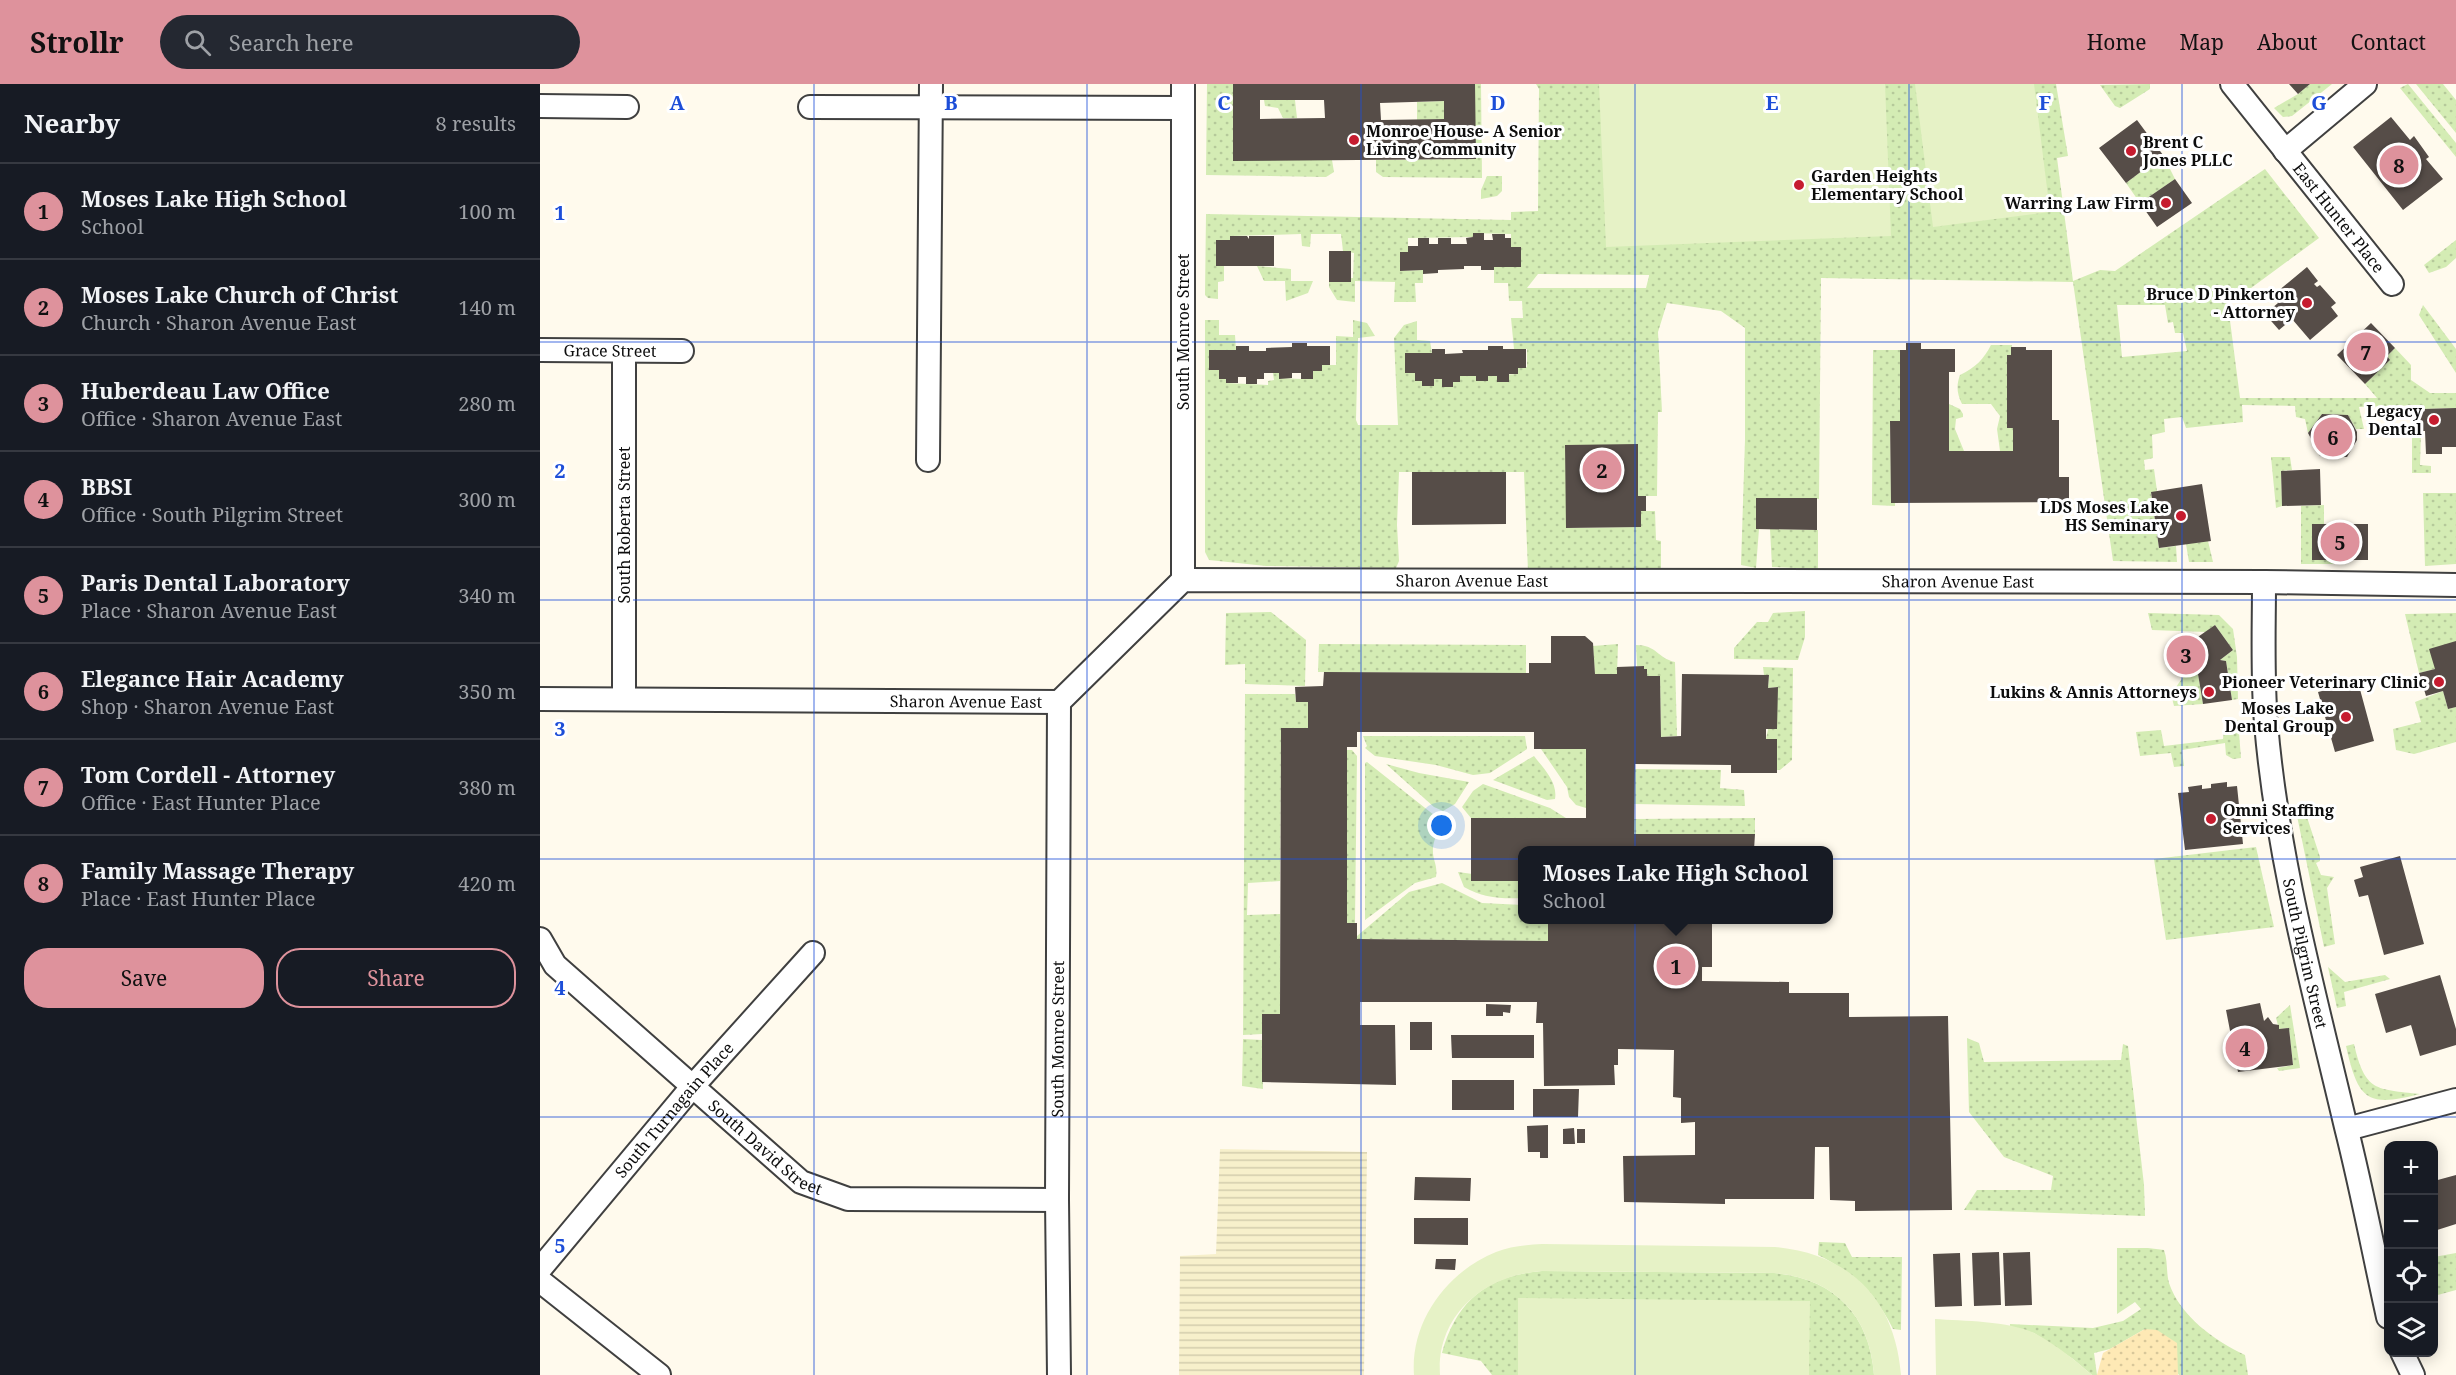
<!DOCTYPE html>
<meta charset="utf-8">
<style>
:root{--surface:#171b24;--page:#242831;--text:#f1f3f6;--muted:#9ea1a6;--line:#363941;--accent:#de929c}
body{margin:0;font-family:"Noto Serif",serif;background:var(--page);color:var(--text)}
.controls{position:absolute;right:18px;bottom:18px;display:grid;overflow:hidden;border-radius:12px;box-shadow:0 3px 15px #0003}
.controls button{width:54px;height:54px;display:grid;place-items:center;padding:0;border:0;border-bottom:2px solid var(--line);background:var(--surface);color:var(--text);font:30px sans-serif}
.you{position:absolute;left:902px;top:742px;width:21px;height:21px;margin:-15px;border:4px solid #fff;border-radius:50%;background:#1a73e8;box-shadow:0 0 0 9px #1a73e833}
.badge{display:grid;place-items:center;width:39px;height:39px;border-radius:50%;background:var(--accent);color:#111;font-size:20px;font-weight:700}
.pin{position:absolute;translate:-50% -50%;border:3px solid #fff;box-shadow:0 2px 6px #0006}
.popup{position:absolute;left:978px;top:762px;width:315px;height:78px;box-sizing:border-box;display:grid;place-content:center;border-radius:12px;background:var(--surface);filter:drop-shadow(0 2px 4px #0005);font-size:20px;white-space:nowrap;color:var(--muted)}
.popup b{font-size:22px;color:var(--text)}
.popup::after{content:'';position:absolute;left:50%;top:100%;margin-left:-12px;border:12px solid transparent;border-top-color:var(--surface)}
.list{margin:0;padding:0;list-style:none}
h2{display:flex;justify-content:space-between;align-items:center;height:78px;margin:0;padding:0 24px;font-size:26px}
h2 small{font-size:20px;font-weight:400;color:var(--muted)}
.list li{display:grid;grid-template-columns:39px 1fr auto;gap:18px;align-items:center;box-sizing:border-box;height:96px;padding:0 24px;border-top:2px solid var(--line)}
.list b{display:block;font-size:22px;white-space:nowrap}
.list p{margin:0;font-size:20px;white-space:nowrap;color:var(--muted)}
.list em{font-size:20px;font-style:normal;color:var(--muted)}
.actions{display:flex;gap:12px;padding:18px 24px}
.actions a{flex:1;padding:14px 0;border:2px solid var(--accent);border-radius:24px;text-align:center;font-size:21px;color:var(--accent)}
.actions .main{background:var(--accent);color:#111}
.icon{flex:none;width:33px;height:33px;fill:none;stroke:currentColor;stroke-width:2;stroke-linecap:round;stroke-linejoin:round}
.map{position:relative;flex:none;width:1916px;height:1291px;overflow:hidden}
header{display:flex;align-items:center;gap:36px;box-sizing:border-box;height:84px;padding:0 30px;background:var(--accent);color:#111}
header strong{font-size:28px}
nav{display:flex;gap:33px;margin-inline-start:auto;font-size:21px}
.search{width:420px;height:54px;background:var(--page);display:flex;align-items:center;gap:15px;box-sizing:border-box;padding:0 21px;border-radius:33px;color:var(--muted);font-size:22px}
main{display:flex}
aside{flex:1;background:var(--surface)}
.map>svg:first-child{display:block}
.farmland{fill:url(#farmland-rules)}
.grass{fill:url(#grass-dots);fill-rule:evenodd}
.sand{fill:url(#sand-dots)}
.pitch{fill:#e6f2c6}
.building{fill:#564d48;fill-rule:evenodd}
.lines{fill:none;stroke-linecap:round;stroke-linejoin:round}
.minor-casing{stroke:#404040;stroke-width:26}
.minor{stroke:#fff;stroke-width:22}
.grid{fill:none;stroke:#1d4ed8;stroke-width:1.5;stroke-opacity:0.55}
.poi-dot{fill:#c61c2f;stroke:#fff;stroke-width:2}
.labels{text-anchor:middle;stroke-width:6;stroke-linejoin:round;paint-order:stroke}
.poi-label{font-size:16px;font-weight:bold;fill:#0d0d0d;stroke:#fff;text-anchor:end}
.street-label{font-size:16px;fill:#0d0d0d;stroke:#fff}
.grid-label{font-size:20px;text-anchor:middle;font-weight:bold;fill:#1d4ed8;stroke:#fff;stroke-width:6;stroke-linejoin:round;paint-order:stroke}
</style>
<header>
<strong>Strollr</strong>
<div class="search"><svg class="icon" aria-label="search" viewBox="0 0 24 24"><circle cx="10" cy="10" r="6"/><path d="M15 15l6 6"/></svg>Search here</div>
<nav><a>Home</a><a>Map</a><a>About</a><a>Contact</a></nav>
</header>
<main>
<aside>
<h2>Nearby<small>8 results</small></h2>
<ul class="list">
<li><span class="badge">1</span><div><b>Moses Lake High School</b><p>School</p></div><em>100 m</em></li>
<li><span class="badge">2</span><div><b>Moses Lake Church of Christ</b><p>Church · Sharon Avenue East</p></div><em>140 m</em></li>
<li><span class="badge">3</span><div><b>Huberdeau Law Office</b><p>Office · Sharon Avenue East</p></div><em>280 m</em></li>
<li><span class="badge">4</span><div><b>BBSI</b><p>Office · South Pilgrim Street</p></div><em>300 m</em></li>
<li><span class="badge">5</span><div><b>Paris Dental Laboratory</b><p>Place · Sharon Avenue East</p></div><em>340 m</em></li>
<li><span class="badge">6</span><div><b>Elegance Hair Academy</b><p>Shop · Sharon Avenue East</p></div><em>350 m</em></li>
<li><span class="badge">7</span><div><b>Tom Cordell - Attorney</b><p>Office · East Hunter Place</p></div><em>380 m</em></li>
<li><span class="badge">8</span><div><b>Family Massage Therapy</b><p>Place · East Hunter Place</p></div><em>420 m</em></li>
</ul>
<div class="actions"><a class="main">Save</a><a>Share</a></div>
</aside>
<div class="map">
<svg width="1916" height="1291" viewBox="0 0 1916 1291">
<defs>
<pattern id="farmland-rules" width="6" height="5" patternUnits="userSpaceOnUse" patternTransform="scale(1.5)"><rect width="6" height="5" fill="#f7f0cb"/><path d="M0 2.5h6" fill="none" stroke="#d3cdad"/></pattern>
<pattern id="grass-dots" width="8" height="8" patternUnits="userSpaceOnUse" patternTransform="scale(1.5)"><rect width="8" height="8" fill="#d4ecb4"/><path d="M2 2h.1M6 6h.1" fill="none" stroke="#b5c99a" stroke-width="1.8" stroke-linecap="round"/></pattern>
<pattern id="sand-dots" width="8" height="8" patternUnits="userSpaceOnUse" patternTransform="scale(1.5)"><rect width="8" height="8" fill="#fee9b5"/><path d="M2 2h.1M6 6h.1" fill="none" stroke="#d8c79a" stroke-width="1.8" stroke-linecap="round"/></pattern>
</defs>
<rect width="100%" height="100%" fill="#fffaed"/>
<!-- farmland -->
<path class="farmland" d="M680,1065L827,1068L824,1291H639L640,1172L676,1170Z"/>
<!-- grass -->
<path class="grass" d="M667,0H693L694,76H792L794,88L786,93L666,91Z
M935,0H941L942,94L843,93L836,88V76L935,75Z
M996,0H1516L1528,72L1517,74L1533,197L1560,186L1575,187L1725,85L1779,154L1688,221L1700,314H1837L1825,300L1850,276L1847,272L1855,264L1871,281V296L1890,309H1916V324L1883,325V321L1819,323L1824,345H1816L1808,331L1782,330L1768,349L1765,335L1756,333L1755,322L1702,321L1703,338L1646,344L1642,333L1624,335L1625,348L1612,351L1613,374L1604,376L1605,386L1614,385L1617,407L1611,409L1619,464L1636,462L1637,478L1573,477L1533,198L1281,194L1279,415H1216V445H1219L1216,484L1201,481L1205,356V244L1181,227L1127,219L1118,248L1122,328H1118L1117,412H1098V361L1026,444L1100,443L1101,427H1115L1116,456L1121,457V487H988L984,388H859L857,441L859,477L856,484L726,482L669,476L665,468V236H679V251H695L696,266L679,286V294L686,295V299L728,301V297L734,296L733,289H739L740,294L761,295L773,287H782V281H796V252L813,253V236L827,239L835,252L818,254L816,336L818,341H858L854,254L864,241L877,237V256L890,257L892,269H865L875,289V297H882V302H894V295H902L903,303H913V298H920V292H936V297H948V292L978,290V284L987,283V265H974L971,234H983L982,217H969L968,199H954V183L981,182V163H971V150L934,149L933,153L868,154V168H860L861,187L883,186V199H875L876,218H854L855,198L815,197V218L797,216L789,203V198H811V194H813L814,169L803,167L801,150H771L770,163L762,162L761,150L691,152L690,156L676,157V182H684V197L678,198V215L668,214L665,211L666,130L971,136V128L998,127L999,5ZM998,190L1109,191V192L1106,204H987ZM1577,221H1625L1628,239L1633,238L1635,249H1643L1647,267L1582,273Z
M1610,0V5L1580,24L1575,22L1560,1Z
M1770,0H1792L1752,32L1743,33L1734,24L1758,10Z
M1868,0L1916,59V73L1860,4Z
M1876,0H1903L1916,16V49Z
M724,16H755L757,34H743L738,24L725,22Z
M904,17V35L877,36V18Z
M1623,71L1635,95L1600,119L1586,99Z
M947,92H962V107L957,112L941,115V106Z
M1916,156V174L1906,183L1889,189L1884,181Z
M717,182L751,185V197H773L768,209L746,217L745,197H724Z
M1883,221L1916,265V289L1879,231Z
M1451,261H1472L1471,271H1467V343L1473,344V367H1460L1457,345L1460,332L1451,320H1422C1417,310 1416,302 1420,291C1435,284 1444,275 1451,261Z
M1333,266H1360V337L1350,338L1351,419H1355V422L1332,421Z
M1409,320L1420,325L1423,330V333L1416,335L1415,345L1424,367H1409Z
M1872,347H1881L1880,381L1891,382V389H1872Z
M1731,373H1750L1752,386L1741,387L1742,422L1736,424Z
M1883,409H1916V480L1885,482Z
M1784,421V440H1772V476H1804L1805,480H1761V422Z
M1230,445L1278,446V485L1232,483Z
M1668,457L1673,478H1649L1646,460Z
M1265,527V553L1258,576L1194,575V564L1217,538H1228L1233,529Z
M731,528L766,556L765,602L705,600V580L685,581L686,529Z
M1608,529L1679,531L1693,545L1697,573L1698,615L1692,616L1686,577L1680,576L1693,566L1675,541L1666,548L1612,546Z
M1916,529V557L1895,585L1879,589L1865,530Z
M779,560L986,561V589L778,588Z
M1078,560L1077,590H1055L1053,562Z
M1096,561C1117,561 1117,574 1135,578L1137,652L1121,653L1120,592H1107V586L1104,585V582H1097Z
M1223,583L1253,584L1252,676L1240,686H1237V655H1226L1237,603L1228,604L1229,591H1224Z
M1646,589L1648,592L1658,590L1663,620L1634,622L1631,610Z
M1903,607L1908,625L1916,623V658L1874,670L1856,666L1853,645L1881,638L1875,618Z
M705,610H755L756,618H768V644L741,645L740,797L708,799L707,831L740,830V930H722V950L703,951Z
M1698,636L1701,674L1693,675L1686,671L1685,659L1642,666L1644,682L1634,683L1631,669L1600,672L1596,648L1621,646L1624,662L1683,655L1685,638Z
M823,652H985L987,665L950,689L933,691L896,681L835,672L825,664L827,662Z
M1001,665H1046V724L1036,721L1029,713L1027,703Z
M807,666H812L817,672L815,839H807Z
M994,672C1003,684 1018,698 1015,715L1007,716L953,696Z
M827,678L899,735C900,746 894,753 893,764C892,776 898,780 896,793L875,799L825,836V679Z
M846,680L879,689L929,698L915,720L903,727L894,723Z
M1095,685L1181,686L1180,704L1204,706L1205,722L1094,720Z
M943,700L1010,724L1026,734H931L922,723L933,707Z
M1764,724L1780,773V777L1776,779L1781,791L1794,793L1787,804L1795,860L1784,863L1756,727Z
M1215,734V750H1094V735Z
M1716,763L1734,843L1626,856L1614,775Z
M918,788L983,797V814C961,815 943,814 924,803Z
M902,799L942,819L983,821V836H1008V857L817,855V852L869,808Z
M1788,883L1805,898L1845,891L1850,895L1804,908L1806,922L1797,924Z
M1750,921L1760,984L1739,987L1737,984L1753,981L1749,944L1739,945L1736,934Z
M1427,954L1439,959L1444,978L1581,976L1583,960L1588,962L1604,1101L1605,1132L1424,1126L1437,1106H1511L1513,1092L1464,1073L1429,1028Z
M703,955L722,956L723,1005L702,1002Z
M1814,960C1825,1008 1836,1005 1880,1010C1826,1024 1818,1015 1806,962Z
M1279,1158L1305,1159L1312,1173H1362L1361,1246L1353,1245C1339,1214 1308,1185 1278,1171Z
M1577,1164H1608L1624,1166C1628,1177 1626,1188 1629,1199C1640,1232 1675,1257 1705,1271L1708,1291H1639L1605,1245L1570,1265L1554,1269L1557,1291H1552L1533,1275L1494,1249L1470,1243V1240L1553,1244L1583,1237L1601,1225L1595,1218L1577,1230Z
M1916,1169V1206L1894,1212V1173Z
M1002,1187L1234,1189C1294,1194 1330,1231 1334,1291H952L941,1277L902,1269C916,1217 948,1191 1002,1187Z"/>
<!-- sand -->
<path class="sand" d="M1605,1245L1617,1246L1637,1259L1638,1291H1557L1563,1269Z"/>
<!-- pitch -->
<path class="pitch" d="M1059,0H1345L1351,152L1066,163Z
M1375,0H1494L1510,128L1393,143Z
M1002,1160L1235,1163C1310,1170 1355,1215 1361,1291H1334C1330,1231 1294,1194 1234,1189L1002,1187C946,1191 896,1230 900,1291H874C870,1237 908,1187 956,1168C971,1162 987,1161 1002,1160Z
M978,1214L1270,1217L1269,1291H978Z
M1395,1235C1423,1237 1472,1237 1496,1250C1516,1261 1535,1276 1552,1291H1396Z"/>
<!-- building -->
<path class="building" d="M693,0H935L936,75L693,77ZM720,16H784L785,34L720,35ZM904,17V35L841,36L840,19Z
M1749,0H1770L1758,10Z
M1851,33L1870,56L1874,52L1889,73L1886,75L1903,95L1863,126L1813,63Z
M1597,36L1623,71L1586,99L1559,64Z
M1635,95L1652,119L1617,143L1600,119Z
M933,149H944V156H953L952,150H965V154H971V163H981V183H954V186H941V182H924V185L898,186V189L883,190V186L860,187V168H868V162H878V154H889V160H898V154H911V160H927L926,154L933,153Z
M690,152H707L709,155V152H734V182H676V156H690Z
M789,167H811V198H789Z
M1767,183L1778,197L1774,200L1777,203L1780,201L1796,219L1791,223L1798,232L1770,256L1752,235L1739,246L1725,230L1738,219L1732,212Z
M1831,239L1855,264L1847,272L1850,276L1825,300L1797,271Z
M752,259H767V262H790V281H782V287H773V295H761V289H752V294L739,295V289H724V295H717V300H706V293H698V299H686V295H679V286H669V266H696V262H709V267H726V264L752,263Z
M1366,259H1381V265H1415V288H1409V367H1473V344H1467V271H1471V263H1486V266H1512V336H1519V393H1529V418L1351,419L1350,337H1360V266H1366Z
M948,262H963V265H986V284H978V290H969V298H957V292H948V297H936V292H920V298H913V303H902V295H894V302H882V297H875V289H865V269H892V265H905V270L923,269L922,266H948Z
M1872,321H1883V325L1916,324V363H1902V370H1886L1885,347H1872Z
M1782,330L1808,331L1817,348V356L1807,373L1780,372L1768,349Z
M1098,360V412H1106V427H1101V443L1026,444L1025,361Z
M1780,385L1781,421L1742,422L1741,387Z
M872,388H966V440L872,441Z
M1662,400L1671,457L1619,464L1611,408Z
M1216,414H1277V446L1216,445Z
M1772,440H1828V476H1772Z
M1675,541L1693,566L1680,576L1686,577L1692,616L1663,620L1658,590L1647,592L1632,571Z
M1011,552H1045L1053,559L1055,590H1077V583L1104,582V585H1107V592H1120L1121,653L1141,652L1142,590L1229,591L1228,604L1238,603L1237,645H1226V655H1237V689H1191V681L1095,680L1094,750H1215L1214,766H983V797H931V734H1046V665H994V648H817V663H807V839H817V855L1008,857V836H1172V883H1162V897L1249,898V909H1309V933L1408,932L1412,1126L1315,1127V1117L1290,1116L1289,1063H1275L1274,1115H1185V1120L1084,1118L1083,1072L1155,1071V1038L1141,1039V1014L1133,1013L1134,966L1078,965V981H1074L1075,1001L1004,1002L1003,939H996L997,918H820V941H855L856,1001L722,998V930H740L741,644H768V618H756L755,603L783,602L784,588L989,589V579H1011Z
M1916,557V623L1908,625L1903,607L1886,612L1879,589L1895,585L1889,565Z
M1818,598L1834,657L1795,668L1778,608Z
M1687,698V703L1697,702L1703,760L1645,766L1638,709L1649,708L1648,703L1662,701V705L1671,704V700Z
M1860,772L1884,860L1844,871L1828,811L1819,813L1814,796L1823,793L1820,783Z
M1900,891L1916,945V961L1880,972L1871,941L1846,949L1835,910Z
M1720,919L1724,937L1728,933L1733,940L1739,941V945L1749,944L1753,981L1698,988L1686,926Z
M946,920L971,921L970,929L963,928V932H946Z
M870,938H892V966H870Z
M911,951H994V974H912Z
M912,996H974V1026H912Z
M993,1005H1039L1038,1033H993Z
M1008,1041V1074H1000V1068H988L987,1042Z
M1034,1044L1035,1060H1023V1045Z
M1037,1045H1045V1059H1037Z
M1916,1091V1140L1894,1147V1097Z
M875,1093L931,1094L930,1117L874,1116Z
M874,1134H928V1161L874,1160Z
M1459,1168L1461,1221L1434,1222L1432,1169Z
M1490,1168L1492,1221L1465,1222L1463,1169Z
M1420,1169L1422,1222L1395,1223L1393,1170Z
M896,1175H916L915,1186L895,1185Z"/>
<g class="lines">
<defs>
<g id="minor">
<path id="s1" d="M1692,0L1852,200"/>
<path d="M0,22L87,23"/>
<path d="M270,23L643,24"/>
<path d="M1745,67L1825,0"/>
<path id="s2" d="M0,266L142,267"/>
<path d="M388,376L391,0"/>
<path d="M643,496V0"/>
<path id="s3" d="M1724,498C1724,545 1722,592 1726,639C1737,774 1775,911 1806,1043C1822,1106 1834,1170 1848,1233"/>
<path id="s4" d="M0,615L519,618L643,496L1724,498L1916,501"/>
<path d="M84,615V267"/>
<path id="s5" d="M0,855L15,881L261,1098L308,1115L517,1116"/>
<path d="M1807,1045L1916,1016"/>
<path id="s6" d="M0,1185L152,1003L273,869"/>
<path d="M0,1197L119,1291"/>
<path d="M1862,1268L1873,1291"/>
<path id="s7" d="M519,1291L517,1116L519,618"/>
</g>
</defs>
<!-- minor casing -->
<use href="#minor" class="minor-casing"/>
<!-- minor -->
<use href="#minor" class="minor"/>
</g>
<!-- grid -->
<path class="grid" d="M274,0V1291M547,0V1291M821,0V1291M1095,0V1291M1369,0V1291M1642,0V1291M0,258H1916M0,516H1916M0,775H1916M0,1033H1916"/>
<!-- markers -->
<g class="poi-dot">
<circle cx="814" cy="56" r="6"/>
<circle cx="1591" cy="67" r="6"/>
<circle cx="1259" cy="101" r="6"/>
<circle cx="1626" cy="119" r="6"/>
<circle cx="1767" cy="219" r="6"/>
<circle cx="1894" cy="336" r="6"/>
<circle cx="1641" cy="432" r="6"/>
<circle cx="1899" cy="598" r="6"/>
<circle cx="1669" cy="608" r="6"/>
<circle cx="1806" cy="633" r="6"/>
<circle cx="1671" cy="735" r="6"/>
</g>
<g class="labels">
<!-- poi labels -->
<g class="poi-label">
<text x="826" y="53" text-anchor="start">Monroe House- A Senior<tspan x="826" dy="18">Living Community</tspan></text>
<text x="1603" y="64" text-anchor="start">Brent C<tspan x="1603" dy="18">Jones PLLC</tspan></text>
<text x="1271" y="98" text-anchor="start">Garden Heights<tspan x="1271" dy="18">Elementary School</tspan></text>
<text x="1614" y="125">Warring Law Firm</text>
<text x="1755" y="216">Bruce D Pinkerton<tspan x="1755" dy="18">- Attorney</tspan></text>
<text x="1882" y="333">Legacy<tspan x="1882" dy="18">Dental</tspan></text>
<text x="1629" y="429">LDS Moses Lake<tspan x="1629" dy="18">HS Seminary</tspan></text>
<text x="1887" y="604">Pioneer Veterinary Clinic</text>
<text x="1657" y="614">Lukins &amp; Annis Attorneys</text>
<text x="1794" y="630">Moses Lake<tspan x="1794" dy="18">Dental Group</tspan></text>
<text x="1683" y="732" text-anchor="start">Omni Staffing<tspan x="1683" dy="18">Services</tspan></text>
</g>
<!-- street labels -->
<g class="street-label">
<text dy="6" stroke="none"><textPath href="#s1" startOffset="171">East Hunter Place</textPath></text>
<text transform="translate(643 248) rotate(-90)" y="6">South Monroe Street</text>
<text dy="6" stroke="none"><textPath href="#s2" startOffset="70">Grace Street</textPath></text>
<text transform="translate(84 441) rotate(-90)" y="6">South Roberta Street</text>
<text dy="6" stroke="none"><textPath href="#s4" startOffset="982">Sharon Avenue East</textPath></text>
<text dy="6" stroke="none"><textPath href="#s4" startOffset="1468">Sharon Avenue East</textPath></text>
<text dy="6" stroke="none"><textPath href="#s4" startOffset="426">Sharon Avenue East</textPath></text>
<text dy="6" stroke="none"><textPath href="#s3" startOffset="375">South Pilgrim Street</textPath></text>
<text dy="6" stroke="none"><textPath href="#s7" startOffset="336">South Monroe Street</textPath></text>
<text dy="6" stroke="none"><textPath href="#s6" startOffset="208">South Turnagain Place</textPath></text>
<text dy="6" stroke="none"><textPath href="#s5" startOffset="309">South David Street</textPath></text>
</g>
</g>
<g class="grid-label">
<text x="137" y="26">A</text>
<text x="411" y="26">B</text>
<text x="684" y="26">C</text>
<text x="958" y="26">D</text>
<text x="1232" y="26">E</text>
<text x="1505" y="26">F</text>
<text x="1779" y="26">G</text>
<text x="20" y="136">1</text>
<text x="20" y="394">2</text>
<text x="20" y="652">3</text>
<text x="20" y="911">4</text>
<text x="20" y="1169">5</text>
</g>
</svg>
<div class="controls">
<button>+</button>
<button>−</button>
<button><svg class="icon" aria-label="locate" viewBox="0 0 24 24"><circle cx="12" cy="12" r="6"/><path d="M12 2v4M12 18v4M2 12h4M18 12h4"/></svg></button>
<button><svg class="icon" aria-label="layers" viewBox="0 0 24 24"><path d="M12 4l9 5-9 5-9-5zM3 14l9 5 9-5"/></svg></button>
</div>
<div class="you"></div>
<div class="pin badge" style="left:1136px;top:882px">1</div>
<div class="popup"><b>Moses Lake High School</b>School</div>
<div class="pin badge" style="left:1062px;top:386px">2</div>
<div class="pin badge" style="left:1646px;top:571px">3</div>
<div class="pin badge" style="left:1705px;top:964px">4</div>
<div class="pin badge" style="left:1800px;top:458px">5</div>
<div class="pin badge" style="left:1793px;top:353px">6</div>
<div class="pin badge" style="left:1826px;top:268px">7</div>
<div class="pin badge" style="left:1859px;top:81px">8</div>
</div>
</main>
